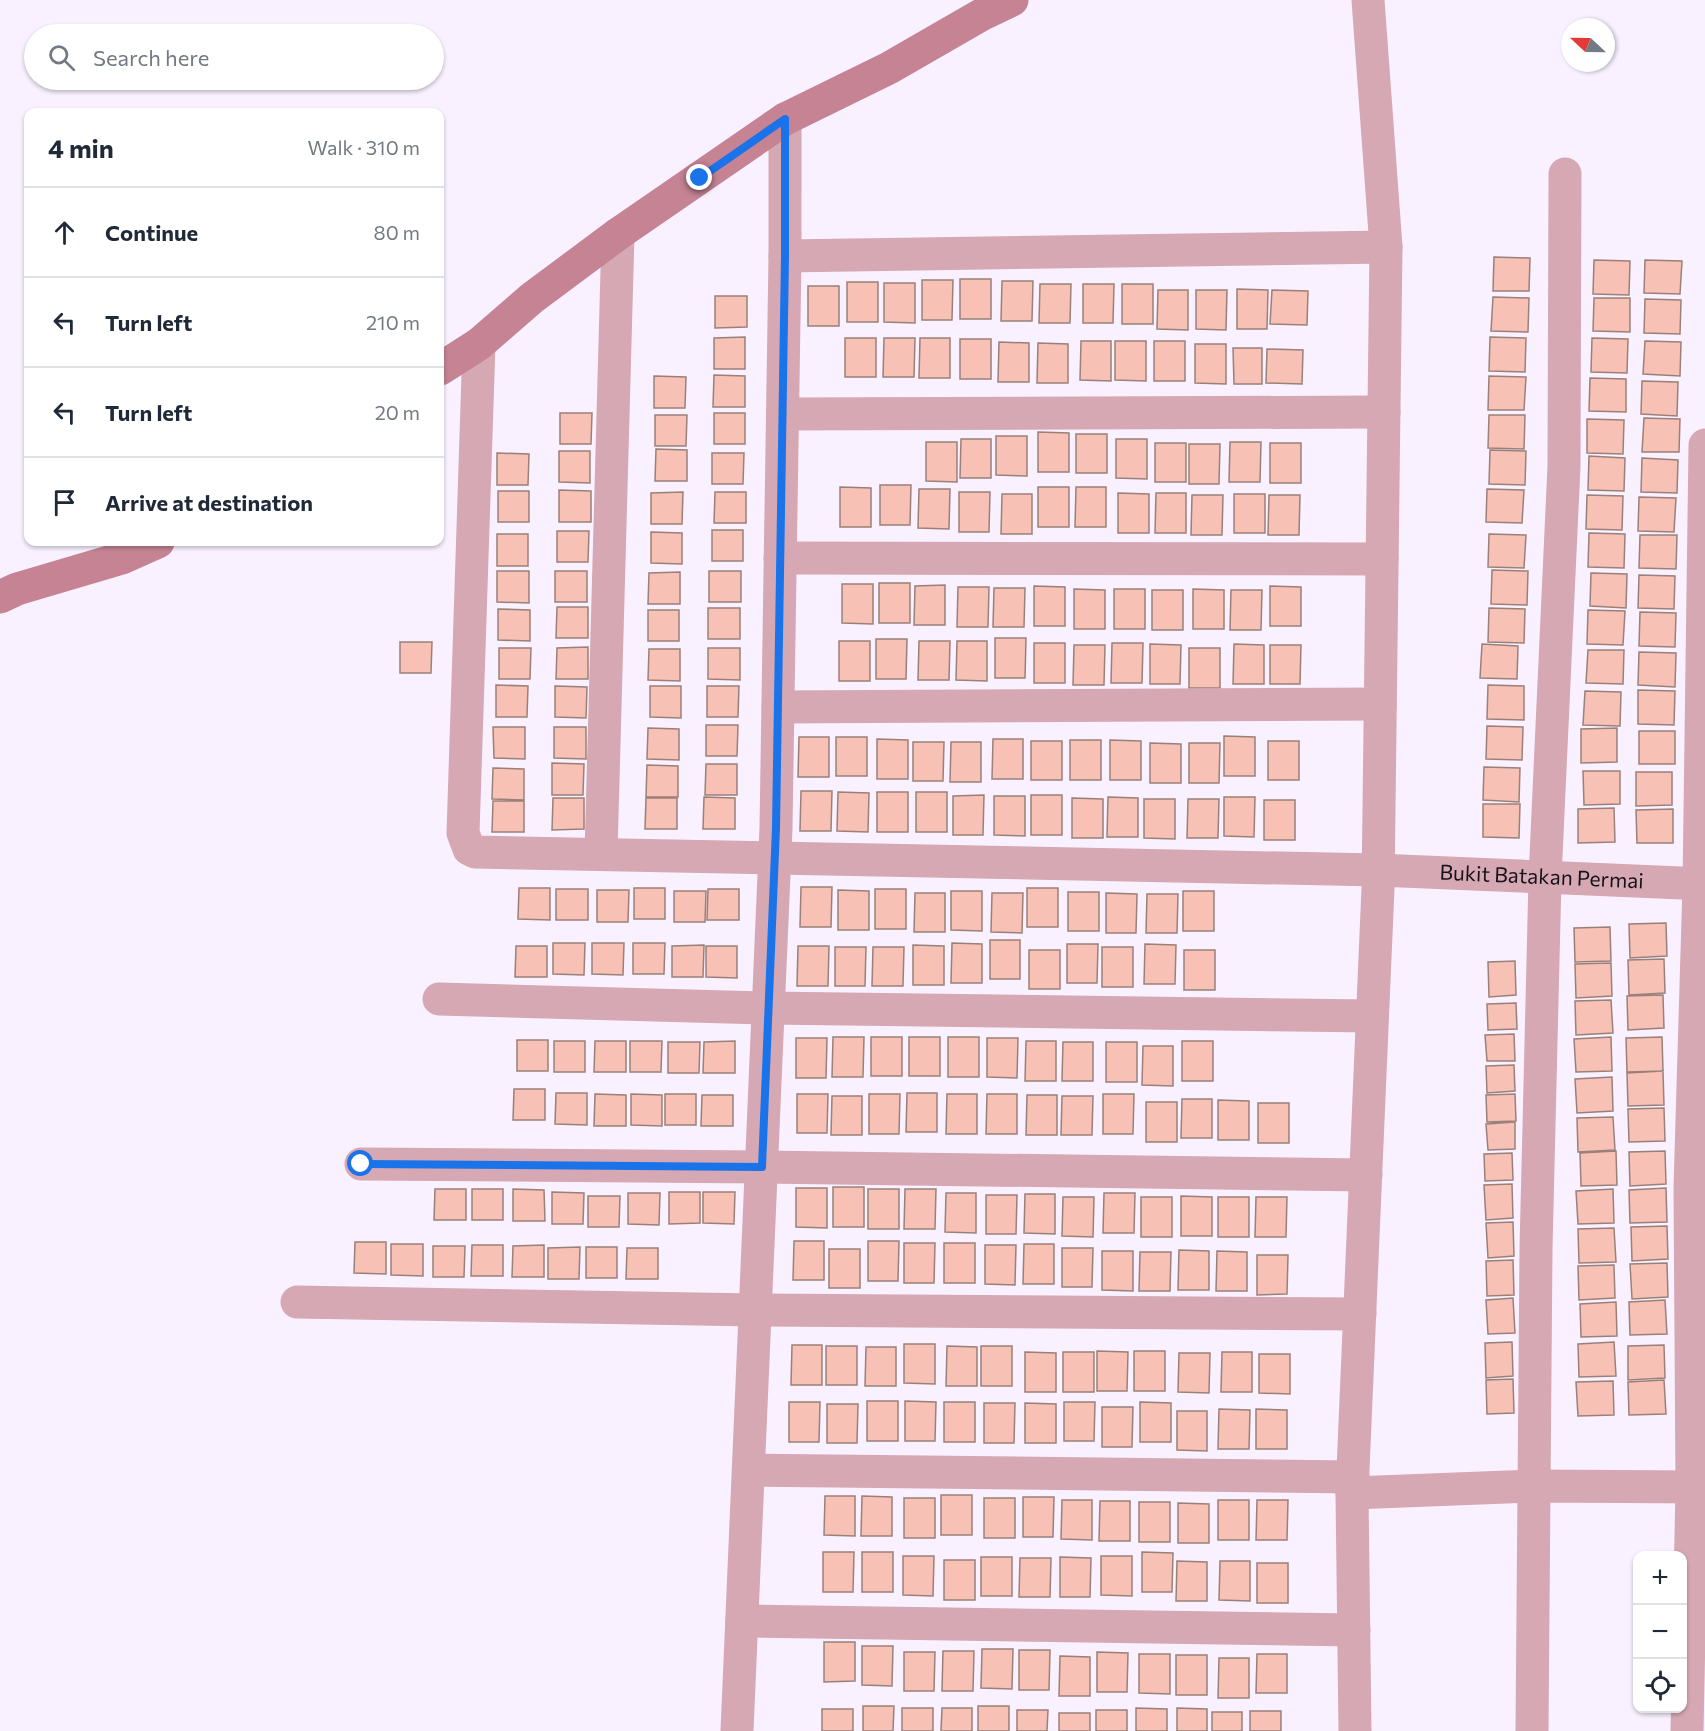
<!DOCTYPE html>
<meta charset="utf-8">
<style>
:root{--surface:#fff;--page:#f6f6f7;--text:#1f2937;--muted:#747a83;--line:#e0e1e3}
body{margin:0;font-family:Commissioner,sans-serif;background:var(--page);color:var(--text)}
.controls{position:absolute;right:18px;bottom:18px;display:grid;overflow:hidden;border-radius:12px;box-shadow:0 2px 4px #0004}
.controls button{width:54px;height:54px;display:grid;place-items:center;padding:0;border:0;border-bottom:2px solid var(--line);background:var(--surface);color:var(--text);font:30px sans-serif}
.compass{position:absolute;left:1561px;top:18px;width:54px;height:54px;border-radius:50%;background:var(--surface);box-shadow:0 2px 4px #0004;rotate:292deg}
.stop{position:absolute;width:18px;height:18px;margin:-14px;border:4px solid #1a73e8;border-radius:50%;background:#fff}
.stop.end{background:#1a73e8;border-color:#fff;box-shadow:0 2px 6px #0008}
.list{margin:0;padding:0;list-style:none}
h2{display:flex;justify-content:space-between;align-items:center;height:78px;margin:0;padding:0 24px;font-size:26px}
h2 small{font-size:20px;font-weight:400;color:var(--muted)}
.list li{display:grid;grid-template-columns:39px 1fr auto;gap:18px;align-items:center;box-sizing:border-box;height:90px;padding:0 24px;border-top:2px solid var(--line)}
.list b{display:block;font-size:22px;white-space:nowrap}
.list em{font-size:20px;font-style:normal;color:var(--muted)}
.icon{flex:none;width:33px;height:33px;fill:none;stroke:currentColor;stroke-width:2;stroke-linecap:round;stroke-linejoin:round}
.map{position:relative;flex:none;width:1705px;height:1731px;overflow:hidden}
.search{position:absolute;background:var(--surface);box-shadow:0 2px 4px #0004;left:24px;top:24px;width:420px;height:66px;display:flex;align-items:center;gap:15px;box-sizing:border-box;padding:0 21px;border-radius:33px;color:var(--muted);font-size:22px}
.panel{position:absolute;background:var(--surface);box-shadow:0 2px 4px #0004;left:24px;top:108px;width:420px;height:438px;border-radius:12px}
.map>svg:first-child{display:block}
.building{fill:#f7c1b6;stroke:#9b807a;stroke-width:1.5}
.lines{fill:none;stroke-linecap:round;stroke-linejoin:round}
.street{stroke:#d6a8b3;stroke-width:33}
.secondary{stroke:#c58394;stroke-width:33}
.route{stroke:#1a73e8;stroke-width:8}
.labels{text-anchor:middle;stroke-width:4.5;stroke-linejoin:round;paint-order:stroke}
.street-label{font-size:21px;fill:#16121a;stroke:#f9f1ff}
</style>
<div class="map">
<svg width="1705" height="1731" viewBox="0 0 1705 1731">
<rect width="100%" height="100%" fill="#f9f1ff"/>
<!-- building -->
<path class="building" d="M1494,257L1530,258L1529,291H1493Z
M1594,260L1630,261L1629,295L1593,294Z
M1645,260L1682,261L1680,294L1644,293Z
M960,279H991V319H960Z
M922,280H953L952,320H922Z
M1002,281H1033L1032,321H1001Z
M847,282H878V322H847Z
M884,283H915V323L884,322Z
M1040,284H1071L1070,323H1039Z
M1083,284H1114L1113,323H1083Z
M1122,284H1153V324H1122Z
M808,286H839V326H808Z
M1237,289L1268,290L1267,329H1237Z
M1158,290H1188V330L1157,329Z
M1196,290H1227L1226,330L1196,329Z
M1272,290L1308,291L1307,325L1270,324Z
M715,296H747V327L715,328Z
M1493,297L1529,298L1528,332L1491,331Z
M1594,298H1630V332L1593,331Z
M1645,299L1681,300L1680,334L1644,333Z
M745,337V369H714V338Z
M1490,337L1526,338L1525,372L1489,371Z
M845,338H876V377H845Z
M884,338H915L914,377H883Z
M920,338H950V378H919Z
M1592,338L1628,339L1627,373L1591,372Z
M960,339H991V379H960Z
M1081,341H1111V381L1080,380Z
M1115,341H1146V381L1115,380Z
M1154,341H1185V381H1154Z
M1645,341L1681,342L1680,376L1643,374Z
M999,342L1029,343V382H998Z
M1038,343L1068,344V383H1037Z
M1195,344H1226V384L1195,383Z
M1233,348H1262V384H1234Z
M1267,349L1303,350L1302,384L1266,383Z
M714,375L745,376V407H713Z
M654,376L686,377L685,408H654Z
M1489,376L1526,377L1524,410H1488Z
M1590,378L1626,379V412L1589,411Z
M1642,381L1678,382L1677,416L1641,414Z
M560,413H592L591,444H560Z
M714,413H745V444H714Z
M655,415H687L686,446H655Z
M1489,415H1525L1524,449L1488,448Z
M1644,418L1680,419L1679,452H1642Z
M1587,419L1624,420L1623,454L1587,453Z
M1038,432L1069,433V472H1038Z
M1076,434H1107V473H1076Z
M996,436H1027V476L996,475Z
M961,439H991V478H960Z
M1116,439H1147V479L1116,478Z
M926,442H957V482L926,481Z
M1230,442H1261L1260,482H1229Z
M1155,443H1186V482H1155Z
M1270,443H1301V483H1270Z
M1189,444H1220L1219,484H1189Z
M656,449L687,450V481H655Z
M1490,450L1526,451L1525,485L1489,484Z
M559,451H590V483L559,482Z
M497,453L529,454L528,485H497Z
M712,453H744L743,484H712Z
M1589,456L1625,458L1624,491L1588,490Z
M1642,458L1678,460L1677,493L1641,492Z
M880,485H911L910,525H880Z
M840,487L871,488V527H840Z
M1038,487H1069V527H1038Z
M1076,487H1106V527H1075Z
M919,489H950L949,529L918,528Z
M1487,489L1524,490L1522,523L1486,522Z
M559,490L591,491V522H559Z
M498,491H529V522H498Z
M683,492L682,524H651V493Z
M715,492H746V523H714Z
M959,492H990L989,532H959Z
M1118,493L1149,494V533H1118Z
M1156,493H1186V533H1155Z
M1002,494H1032V534H1001Z
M1234,494H1265V533H1234Z
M1192,495H1223L1222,535H1191Z
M1269,495H1300L1299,535H1268Z
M1587,495L1623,496L1622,530L1586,529Z
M1639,497L1676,498L1674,532L1638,531Z
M712,530H743V561H712Z
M557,531H589L588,562H557Z
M651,532L682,533V564L651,563Z
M1589,533L1625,534L1624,568L1588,567Z
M497,534H528V566H497Z
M1489,534L1526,535L1524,568L1488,567Z
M1640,535H1677L1676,569L1639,568Z
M1492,570L1528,571L1527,605L1491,604Z
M497,571H529V603L497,602Z
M555,571H587V602H555Z
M709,571H741V602H709Z
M680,572V604H648L649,573Z
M1591,573L1627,574L1626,608L1590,606Z
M1639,575L1675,576L1674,609L1638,608Z
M879,583H910V623H879Z
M842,584H873V624L842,623Z
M945,585V625H914L915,586Z
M1034,586L1065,587V626H1034Z
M1270,586L1301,587V626H1270Z
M958,587H989L988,627H957Z
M994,588H1025L1024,627H993Z
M1074,589L1105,590V629H1074Z
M1114,589H1145V629H1114Z
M1193,589L1224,590V629H1193Z
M1152,590H1183V630H1152Z
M1231,590H1262L1261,630H1230Z
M557,607H588V638H556Z
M708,608H740V639H708Z
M1489,608L1525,609L1524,643L1488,642Z
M498,609L530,610V641L498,640Z
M648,610H679V641H648Z
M1588,610L1625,611L1623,645L1587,644Z
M1640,612L1676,613L1675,647L1639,646Z
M995,638H1026L1025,678H995Z
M876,639H907L906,679H876Z
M839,641H870V681H839Z
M919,641H950L949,680H918Z
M957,641H987V681L956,680Z
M400,642H432L431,673H400Z
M1034,643H1065V683H1034Z
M1112,643H1143L1142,683H1111Z
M1150,644L1181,645L1180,684H1150Z
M1234,644L1264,645V684H1233Z
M1482,644L1518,646L1517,679L1480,678Z
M1074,645H1105L1104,685H1073Z
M1270,645H1301L1300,684H1270Z
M588,647V679H556L557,648Z
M499,648H531L530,679H499Z
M708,648H740V680L708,679Z
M1189,648H1220V688H1189Z
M649,649H680V681L648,680Z
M1588,650H1624L1623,684L1586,683Z
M1639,652L1676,653L1675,687L1638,685Z
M496,685L528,686L527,717H496Z
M1488,685L1524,686V720L1487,719Z
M555,686L587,687L586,718L555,717Z
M650,686H681V718L650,717Z
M707,686H739L738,717H707Z
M1638,690L1675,691L1674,725L1638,724Z
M1585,691L1621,692L1620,726L1583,725Z
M706,725H738L737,756H706Z
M1487,726L1523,727L1522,760L1486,759Z
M493,727H525V759L494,758Z
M554,727H586V759L554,758Z
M648,728L679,729V760L647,759Z
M1617,728V762L1581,763V729Z
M1639,731H1675V764H1639Z
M1224,736L1255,737V776H1224Z
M799,737H829V777H798Z
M836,737H867V776H836Z
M877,739L908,740V779H877Z
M993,739H1023V779H992Z
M1070,740H1101V780H1070Z
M1110,740L1141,741V780H1110Z
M1031,741H1062V780H1031Z
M1268,741H1299V780H1268Z
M913,742H944L943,781H913Z
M951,742H981V782H950Z
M1150,743L1181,744V783H1150Z
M1189,743H1220L1219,783H1189Z
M552,763L584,764L583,795H552Z
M706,764H737V795H705Z
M647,765L678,766V797H646Z
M1484,767L1520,768L1519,802L1483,800Z
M493,768L524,769V800L492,799Z
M1583,771H1620V804L1584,805Z
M1636,772H1672V805L1636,806Z
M801,791H832L831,831H800Z
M838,792L869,793L868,832L837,831Z
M877,792H908V832H877Z
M916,792H947V832H916Z
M984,795L983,835H953V796Z
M1031,795H1062V835H1031Z
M994,796H1025V836L994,835Z
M704,797L735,798V829H703Z
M1108,797L1138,798V837H1107Z
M1224,797H1255L1254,837L1224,836Z
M553,798H584V829L552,830Z
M646,798H677V829H645Z
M1072,798L1103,799V838H1072Z
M1144,799H1175V839L1144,838Z
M1188,799H1219L1218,838H1187Z
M1264,800H1295V840H1264Z
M493,801H524V832H492Z
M1483,804H1520L1519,838L1483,837Z
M1614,808L1615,842L1578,843V809Z
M1673,809V843H1637L1636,810Z
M801,887H832L831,927H800Z
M519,888H550V920L518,919Z
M634,888H665V919H634Z
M1027,888H1058V927H1027Z
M556,889H588V920H556Z
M708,889H739V920H707Z
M875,889H906V929H875Z
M597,890H629L628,922H597Z
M838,890L869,891V930H838Z
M674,891H706L705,922H674Z
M951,891H982V931L951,930Z
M1183,891H1214V931H1183Z
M1068,892H1099V931H1068Z
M915,893H945V932H914Z
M992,893H1023L1022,933L991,932Z
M1106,893L1137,894L1136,933H1106Z
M1147,894H1178L1177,933H1146Z
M1666,923L1667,956L1630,958L1629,924Z
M1610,927L1611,961L1575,962L1574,928Z
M990,940H1020V979H990Z
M553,943H585L584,975L553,974Z
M592,943H624L623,975L592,974Z
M633,943H665L664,974H633Z
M952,943L982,944V983H951Z
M1067,944H1098L1097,983H1067Z
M1145,944L1176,945L1175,984H1144Z
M704,945L703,977H672V946Z
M913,945L944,946V985H913Z
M516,946H547V977H515Z
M706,946H737V978L706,977Z
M798,946H829L828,986H797Z
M835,947H866L865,986H835Z
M873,947H904L903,986H872Z
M1102,947H1133V987H1102Z
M1029,950H1060V989H1029Z
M1184,950H1215V990H1184Z
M1664,959L1665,993L1629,995L1628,960Z
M1515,961L1516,995L1489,997L1488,962Z
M1611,963L1612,996L1576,998L1575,964Z
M1663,995L1664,1028L1628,1030L1627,996Z
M1611,1000L1613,1033L1576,1035L1575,1001Z
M1516,1003L1517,1029L1488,1030L1487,1004Z
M1514,1034L1515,1061H1487L1485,1035Z
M833,1037H864L863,1077H832Z
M871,1037H902V1076H871Z
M909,1037H940V1076H909Z
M948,1037H979V1077H948Z
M1611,1037L1612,1071L1576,1072L1574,1039Z
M1662,1037L1663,1071L1627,1072L1626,1038Z
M796,1038H827L826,1078H796Z
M987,1038H1018L1017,1078L987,1077Z
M517,1040H548V1071H517Z
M554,1041H585V1072H554Z
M595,1041H626V1072H594Z
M630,1041H662L661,1072H630Z
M735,1041V1073H703L704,1042Z
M1026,1041H1056V1081H1025Z
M1182,1041H1213V1081H1182Z
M668,1042H700L699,1073H668Z
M1063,1042H1093V1081H1062Z
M1106,1042H1137V1082H1106Z
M1143,1046H1173V1086L1142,1085Z
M1514,1065L1515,1091L1487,1093L1486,1066Z
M1663,1071L1664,1105L1628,1106L1627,1073Z
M1612,1077L1613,1111L1577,1113L1575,1079Z
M514,1089H545V1120H513Z
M556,1093H587V1125L555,1124Z
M907,1093H937V1132H906Z
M595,1094L626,1095V1126H594Z
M631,1094L662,1095V1126L631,1125Z
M665,1094H696V1125H665Z
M797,1094H828L827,1133H797Z
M869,1094H900L899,1134H869Z
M947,1094H977V1134H946Z
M987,1094H1017V1134H986Z
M1103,1094H1134L1133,1134H1103Z
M1515,1094L1516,1121L1487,1122L1486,1095Z
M702,1095H733V1126H701Z
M1027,1095H1057V1135H1026Z
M832,1096H862V1135H831Z
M1062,1096H1093L1092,1135H1061Z
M1182,1099H1212V1138H1181Z
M1218,1100L1249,1101V1140H1218Z
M1146,1102H1177V1142H1146Z
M1258,1103H1289V1143H1258Z
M1664,1108L1665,1141L1629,1142L1628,1109Z
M1613,1117L1615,1150L1578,1152L1577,1118Z
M1515,1122V1149L1488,1150L1486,1124Z
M1616,1151L1617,1185L1581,1186L1580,1153Z
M1665,1151L1666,1184L1630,1186L1629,1152Z
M1512,1153L1513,1180L1485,1181L1484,1154Z
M1512,1184L1513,1218L1486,1220L1484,1185Z
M833,1187H864V1227H833Z
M796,1188H827V1228L796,1227Z
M1666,1188L1667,1222L1630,1223L1629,1190Z
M435,1189H466V1220H434Z
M472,1189H503V1220H472Z
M513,1189L544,1190L545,1221H513Z
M868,1189H899V1229H868Z
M905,1189H936L935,1229H904Z
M1613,1189L1614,1223L1578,1224L1576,1191Z
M552,1192L584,1193L583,1224H552Z
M669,1192H700V1223L669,1224Z
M703,1192H735L734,1224L703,1223Z
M628,1193H660L659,1225L628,1224Z
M946,1193H976V1233L945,1232Z
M1104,1193H1135L1134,1233H1103Z
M1025,1194H1055V1234L1024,1233Z
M986,1195H1017L1016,1234H986Z
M588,1196H620L619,1227H588Z
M1181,1196L1212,1197V1236H1181Z
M1063,1197H1094L1093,1237L1062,1236Z
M1141,1197H1172V1237H1141Z
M1218,1197H1249V1237H1218Z
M1256,1197H1287L1286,1237H1255Z
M1513,1222L1514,1256L1488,1258L1486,1223Z
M1667,1226L1668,1259L1632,1261L1631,1227Z
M1614,1228L1616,1262L1579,1263L1578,1229Z
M794,1241H824V1280H793Z
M868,1241H899L898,1281H868Z
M355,1242H386V1274L354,1273Z
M904,1243H935L934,1283H904Z
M944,1243H975V1283H944Z
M391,1244H423V1276L391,1275Z
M1024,1244H1054V1284H1023Z
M472,1245H503V1276H471Z
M544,1245V1277H512L513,1246Z
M985,1245H1016L1015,1285L985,1284Z
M433,1246H465L464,1277H433Z
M580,1247L579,1279H548V1248Z
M586,1247H617V1278H586Z
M627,1248H658V1279H626Z
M1062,1248H1093L1092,1287H1062Z
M829,1249H860V1288H829Z
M1179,1250L1209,1251V1290H1178Z
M1102,1251H1133V1291L1102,1290Z
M1217,1251L1247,1252V1291H1216Z
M1140,1252H1171L1170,1291H1139Z
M1257,1255H1288L1287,1294L1257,1295Z
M1513,1260L1514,1295L1487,1296L1486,1261Z
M1667,1263L1668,1297L1632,1299L1630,1264Z
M1614,1265L1615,1298L1579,1300L1578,1266Z
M1513,1298L1515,1333L1488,1334L1486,1300Z
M1665,1300L1667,1334L1630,1335L1629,1302Z
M1616,1302L1617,1336L1581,1337L1580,1304Z
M1512,1342L1513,1376L1486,1378L1485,1343Z
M1614,1342L1616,1376L1579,1377L1578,1344Z
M904,1344H935V1384L904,1383Z
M792,1345H822V1385H791Z
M1664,1345L1665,1378L1628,1380V1346Z
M826,1346H857V1385H826Z
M947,1346L977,1347V1386H946Z
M981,1346H1012V1386H981Z
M866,1347H896V1386H865Z
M1097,1351L1128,1352L1127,1391H1097Z
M1134,1351H1165V1391H1134Z
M1025,1352L1056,1353V1392H1025Z
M1063,1352H1094V1392H1063Z
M1222,1352H1252V1392H1221Z
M1179,1353H1210L1209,1393L1178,1392Z
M1259,1354H1290V1394L1259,1393Z
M1513,1379L1514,1413L1487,1414L1486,1380Z
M1664,1380L1666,1414L1629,1415L1628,1382Z
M1613,1381L1614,1415L1578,1416L1576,1382Z
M867,1401H898V1441H867Z
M905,1401L936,1402L935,1441H905Z
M789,1402H820L819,1442H789Z
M944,1402H975V1442H944Z
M1064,1402H1095L1094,1441H1064Z
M1140,1402L1171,1403V1442H1140Z
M984,1403H1015L1014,1443H984Z
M1025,1403L1056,1404V1443H1025Z
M827,1404H858L857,1443H827Z
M1102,1407H1133L1132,1447H1102Z
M1219,1409L1250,1410L1249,1449H1218Z
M1256,1409L1287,1410V1449H1256Z
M1177,1411H1207V1451L1177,1450Z
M941,1495H972V1535H941Z
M825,1496H855V1536L824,1535Z
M862,1496L892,1497V1536H861Z
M1023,1497H1054L1053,1537H1023Z
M904,1498H935V1538H904Z
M984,1498H1015V1538H984Z
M1062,1500H1092V1540L1061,1539Z
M1218,1500H1249V1540H1218Z
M1257,1500H1288L1287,1540H1256Z
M1100,1501H1130V1541H1099Z
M1139,1502H1170V1542H1139Z
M1178,1503L1209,1504V1543H1178Z
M823,1552H854L853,1592H823Z
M862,1552H893V1592H862Z
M1142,1552L1173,1553L1172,1592H1142Z
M903,1556H934L933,1596L903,1595Z
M1101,1556H1132V1596L1101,1595Z
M981,1557H1012V1596H981Z
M1060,1557L1091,1558L1090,1597H1060Z
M1020,1558H1051L1050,1597H1019Z
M944,1560H975V1600H944Z
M1177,1561L1207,1562V1601H1176Z
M1220,1561H1250V1601L1219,1600Z
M1257,1563H1288V1603H1257Z
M824,1642H855V1681L824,1682Z
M862,1646H893L892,1686L862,1685Z
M982,1649H1013L1012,1689L981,1688Z
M1019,1650H1050L1049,1690H1019Z
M943,1651H974L973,1691H942Z
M904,1652H935L934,1691H904Z
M1097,1652L1128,1653L1127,1692H1097Z
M1139,1654H1170V1694L1139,1693Z
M1257,1654H1287V1693H1256Z
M1176,1655H1207V1695H1176Z
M1060,1656L1090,1657V1696H1059Z
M1219,1658H1249V1698H1218Z
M863,1706H894L893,1731H863Z
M978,1706H1009V1731H978Z
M902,1708H933V1731H902Z
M942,1708H972V1731H941Z
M1136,1708L1167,1709V1731H1136Z
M1177,1708L1207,1709V1731H1177Z
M822,1709H853V1731H822Z
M1017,1710H1048L1047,1731H1017Z
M1096,1710H1127V1731H1096Z
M1250,1711H1281V1731H1250Z
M1212,1712H1242V1731H1212Z
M1059,1713H1090V1731H1059Z"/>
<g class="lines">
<!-- street -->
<g class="street">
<path d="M785,256L1386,247"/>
<path id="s1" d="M479,344L463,833L469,849L475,852L1378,870L1705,884"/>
<path d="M783,414L1384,412"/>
<path d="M780,558L1382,559"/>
<path d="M778,707L1380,704"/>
<path d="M601,853L618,234"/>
<path d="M439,999L768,1008L1372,1016"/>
<path d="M361,1164L762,1167L1366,1175"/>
<path d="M297,1302L756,1310L1360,1314"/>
<path d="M749,1470L1353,1477"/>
<path d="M1352,1493L1534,1486L1705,1487"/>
<path d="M742,1621L1354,1630"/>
<path d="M737,1731L776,828L785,256V119"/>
<path d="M1355,1731L1352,1493L1378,888L1386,247L1368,0"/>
<path d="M1532,1731L1536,1249L1545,878L1564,466L1565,174"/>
<path d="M1687,1731L1692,1487L1690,1188L1699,885L1705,445"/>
</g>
<!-- secondary -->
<path class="secondary" d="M440,369L479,344L532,298L618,234L785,119L889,68L981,15L1012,0
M0,597L17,589L122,558L158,542"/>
</g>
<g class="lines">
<!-- route -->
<path class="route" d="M361,1164L762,1167L776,828L785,256V119L700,178"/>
</g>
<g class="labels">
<!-- street labels -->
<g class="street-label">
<text dy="7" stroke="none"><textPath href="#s1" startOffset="1580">Bukit Batakan Permai</textPath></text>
</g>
</g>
</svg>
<div class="controls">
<button>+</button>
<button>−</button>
<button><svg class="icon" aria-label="locate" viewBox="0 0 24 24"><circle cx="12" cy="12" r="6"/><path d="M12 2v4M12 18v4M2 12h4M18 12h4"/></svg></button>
</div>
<svg class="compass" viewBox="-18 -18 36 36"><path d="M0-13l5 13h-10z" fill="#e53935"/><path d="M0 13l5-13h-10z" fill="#747a83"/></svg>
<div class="stop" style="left:361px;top:1164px"></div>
<div class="stop end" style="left:700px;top:178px"></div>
<div class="search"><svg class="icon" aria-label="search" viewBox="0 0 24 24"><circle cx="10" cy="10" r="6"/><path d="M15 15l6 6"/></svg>Search here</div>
<section class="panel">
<h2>4 min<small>Walk · 310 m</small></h2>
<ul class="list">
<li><svg class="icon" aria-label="ahead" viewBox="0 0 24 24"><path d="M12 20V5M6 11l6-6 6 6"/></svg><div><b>Continue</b></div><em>80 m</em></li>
<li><svg class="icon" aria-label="left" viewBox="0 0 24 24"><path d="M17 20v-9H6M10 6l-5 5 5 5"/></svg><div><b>Turn left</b></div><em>210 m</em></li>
<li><svg class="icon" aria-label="left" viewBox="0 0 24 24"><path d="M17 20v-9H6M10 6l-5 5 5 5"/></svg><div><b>Turn left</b></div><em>20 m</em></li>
<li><svg class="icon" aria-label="arrive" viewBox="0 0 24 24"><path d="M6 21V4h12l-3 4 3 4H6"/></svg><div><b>Arrive at destination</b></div></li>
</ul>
</section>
</div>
